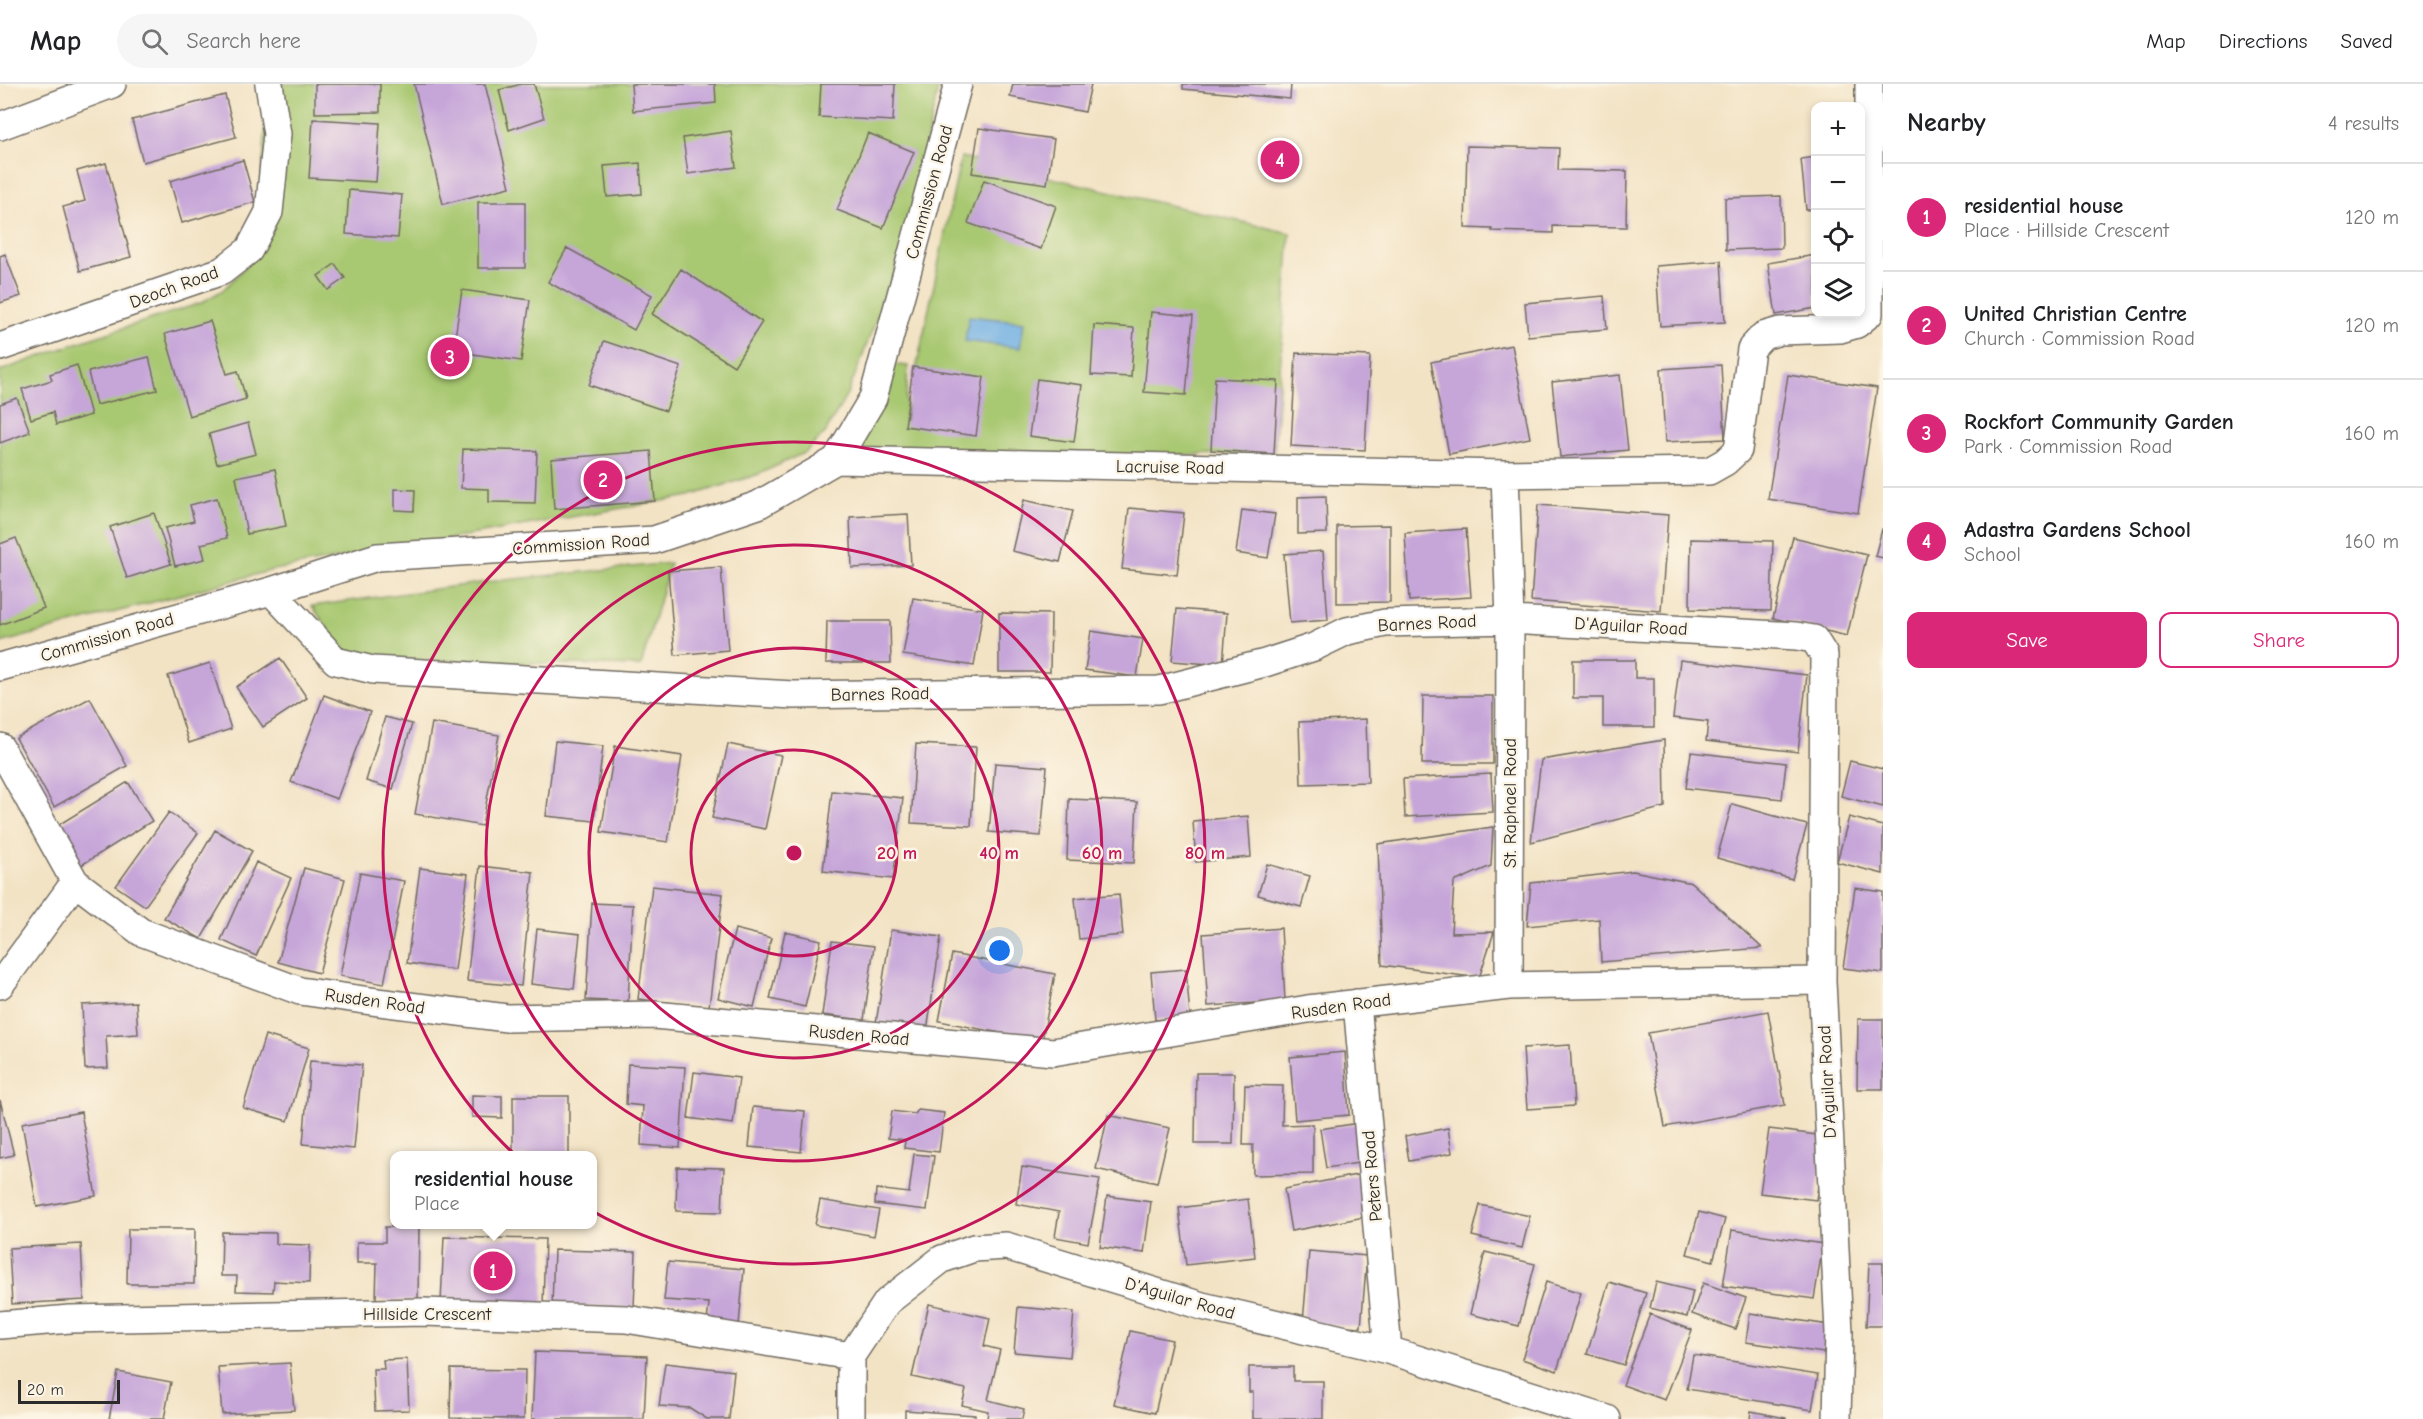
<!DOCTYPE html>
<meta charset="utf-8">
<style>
:root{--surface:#fff;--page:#f6f6f6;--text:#202124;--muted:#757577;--line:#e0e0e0;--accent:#db2777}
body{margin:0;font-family:"Comic Neue",sans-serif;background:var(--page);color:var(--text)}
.controls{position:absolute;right:18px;top:18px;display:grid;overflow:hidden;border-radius:12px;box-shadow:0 3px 9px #0003}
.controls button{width:54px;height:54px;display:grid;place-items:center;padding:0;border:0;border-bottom:2px solid var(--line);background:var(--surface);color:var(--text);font:30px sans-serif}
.scale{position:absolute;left:18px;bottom:15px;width:102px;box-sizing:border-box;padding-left:6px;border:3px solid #2b2b2b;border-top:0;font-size:16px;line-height:21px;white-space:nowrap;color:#2b2b2b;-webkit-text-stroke:4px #fcf5e5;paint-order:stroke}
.you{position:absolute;left:1000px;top:867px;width:21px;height:21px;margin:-15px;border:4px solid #fff;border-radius:50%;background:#1a73e8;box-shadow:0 0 0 9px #1a73e833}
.badge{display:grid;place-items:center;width:39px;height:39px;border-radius:50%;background:var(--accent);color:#fff;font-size:20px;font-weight:700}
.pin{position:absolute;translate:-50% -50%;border:3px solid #fff;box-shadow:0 2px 6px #0006}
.popup{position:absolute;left:390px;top:1067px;width:207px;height:78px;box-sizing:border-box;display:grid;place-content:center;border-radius:12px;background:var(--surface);filter:drop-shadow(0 2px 4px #0005);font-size:20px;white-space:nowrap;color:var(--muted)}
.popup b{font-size:22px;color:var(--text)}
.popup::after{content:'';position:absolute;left:50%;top:100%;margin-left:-12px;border:12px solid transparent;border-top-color:var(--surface)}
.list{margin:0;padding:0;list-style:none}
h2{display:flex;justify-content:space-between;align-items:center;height:78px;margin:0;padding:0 24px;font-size:26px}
h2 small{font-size:20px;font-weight:400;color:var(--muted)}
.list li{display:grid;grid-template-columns:39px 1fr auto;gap:18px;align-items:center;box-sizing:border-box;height:108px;padding:0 24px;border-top:2px solid var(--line)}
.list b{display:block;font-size:22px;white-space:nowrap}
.list p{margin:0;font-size:20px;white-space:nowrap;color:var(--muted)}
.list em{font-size:20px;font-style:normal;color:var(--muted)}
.actions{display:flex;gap:12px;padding:18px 24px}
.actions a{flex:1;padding:14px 0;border:2px solid var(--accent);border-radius:12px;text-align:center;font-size:21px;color:var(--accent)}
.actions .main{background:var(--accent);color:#fff}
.icon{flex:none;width:33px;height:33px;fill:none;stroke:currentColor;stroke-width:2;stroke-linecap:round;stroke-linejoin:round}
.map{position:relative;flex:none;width:1883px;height:1335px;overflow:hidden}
header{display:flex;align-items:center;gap:36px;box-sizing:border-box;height:84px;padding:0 30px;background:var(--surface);border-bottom:2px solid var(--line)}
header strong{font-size:28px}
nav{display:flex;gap:33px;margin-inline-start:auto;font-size:21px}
.search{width:420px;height:54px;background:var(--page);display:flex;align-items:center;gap:15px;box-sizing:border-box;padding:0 21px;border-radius:33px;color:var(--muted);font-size:22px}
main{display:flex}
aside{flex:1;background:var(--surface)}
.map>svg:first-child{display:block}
.green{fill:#a8c871;stroke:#6a7a4e;stroke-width:1.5}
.water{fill:#70afe3;stroke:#4e6d87;stroke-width:1.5}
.building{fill:#c6a5d9}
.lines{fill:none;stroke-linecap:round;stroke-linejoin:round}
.street-casing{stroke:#716b61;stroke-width:30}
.street{stroke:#fff;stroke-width:27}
.ring{fill:none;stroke:#c2185b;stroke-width:3}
.labels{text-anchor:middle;stroke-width:5;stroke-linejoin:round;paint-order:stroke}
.street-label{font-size:18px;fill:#2b2b2b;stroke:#fcf5e5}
.centre{fill:#c2185b;stroke:#fcf5e5;stroke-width:3}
.ring-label{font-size:18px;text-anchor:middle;font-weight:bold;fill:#c2185b;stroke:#fcf5e5;stroke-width:5;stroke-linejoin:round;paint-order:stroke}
</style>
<header>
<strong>Map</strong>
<div class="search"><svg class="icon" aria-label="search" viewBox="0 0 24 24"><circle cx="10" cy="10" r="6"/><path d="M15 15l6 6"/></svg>Search here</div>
<nav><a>Map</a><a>Directions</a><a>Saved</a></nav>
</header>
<main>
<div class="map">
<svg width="1883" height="1335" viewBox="0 0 1883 1335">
<rect width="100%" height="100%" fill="#fcf5e5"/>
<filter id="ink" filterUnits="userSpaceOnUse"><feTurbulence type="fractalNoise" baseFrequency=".0167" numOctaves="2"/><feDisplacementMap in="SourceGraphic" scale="12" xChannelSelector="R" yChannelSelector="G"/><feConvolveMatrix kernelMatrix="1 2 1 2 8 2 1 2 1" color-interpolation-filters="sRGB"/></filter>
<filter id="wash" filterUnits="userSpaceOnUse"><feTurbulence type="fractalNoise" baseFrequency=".008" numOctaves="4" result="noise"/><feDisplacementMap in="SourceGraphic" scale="24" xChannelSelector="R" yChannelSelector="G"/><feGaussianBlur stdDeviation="1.35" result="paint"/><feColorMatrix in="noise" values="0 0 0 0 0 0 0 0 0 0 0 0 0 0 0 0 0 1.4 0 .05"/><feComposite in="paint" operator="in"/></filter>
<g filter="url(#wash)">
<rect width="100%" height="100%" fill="#f3e3c5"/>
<!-- green -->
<path class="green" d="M269,0H939L903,167L848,309L825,349L806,368L759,390L690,412L273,486L0,559V287L77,259L201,219L223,206L256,172Z
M961,73L1290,149L1274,370L840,373L886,280L908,282L905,338Z
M670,479L641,582L349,574L312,522L487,498Z"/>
<!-- water -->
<path class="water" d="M969,232L1024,238L1020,264L965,257Z"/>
<g id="blocks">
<!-- building -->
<path class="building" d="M315,0H380V28L315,29Z
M414,0H485L510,103L443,120Z
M521,0H534L544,34L509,46L499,6Z
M631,0H715L716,19L633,27Z
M821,0H895L893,37L819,33Z
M1013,0H1091L1085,28L1010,13Z
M1183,0H1291L1290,15L1183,5Z
M225,11L236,53L143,78L132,36Z
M313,35L380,39L376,98L309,94Z
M979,44L1054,55L1047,100L972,89Z
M731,47L736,83L688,90L683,54Z
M868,49L914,68L883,144L837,126Z
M1467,62L1559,64L1558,86L1627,87L1626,143L1553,142V149L1492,147V145L1465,144Z
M1816,73V125L1806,126L1801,75Z
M243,76L255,118L182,139L170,97Z
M106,79L131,173L80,187L63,123L85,117L77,87Z
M640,79L642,110L607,113L604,82Z
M984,96L1056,122L1041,165L968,139Z
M349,106L402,111L398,154L346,150Z
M1781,112L1782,164L1726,166L1725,114Z
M478,118H525V184H478Z
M567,164L652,211L634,246L548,198Z
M5,170L21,212L0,219V172Z
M1816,171V224L1776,231L1768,179Z
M1721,177L1725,238L1660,242L1656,182Z
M335,180L345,194L328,206L318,192Z
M681,185L762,238L734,282L652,230Z
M462,206L530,216L521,277L453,267Z
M1604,212L1607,245L1528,252L1525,219Z
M1151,228L1193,232L1186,311L1144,308Z
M210,237L227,290L238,287L246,315L189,332L165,250Z
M1094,241L1134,244L1131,293L1091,291Z
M604,257L681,283L666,327L589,301Z
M1512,261L1530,354L1449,370L1431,278Z
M1296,269L1370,272L1365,366L1291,362Z
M149,273L157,306L96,321L88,288Z
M77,281L91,331L56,341L53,328L31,335L22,305L52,296L50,290Z
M1721,281L1725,355L1665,358L1661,285Z
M913,283L984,293L976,352L905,342Z
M1620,291L1628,366L1560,373L1552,298Z
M1788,291L1877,304L1858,429L1768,415Z
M1215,294L1278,297L1274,370L1211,366Z
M1037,295L1082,301L1074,358L1029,352Z
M17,314L30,348L0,359V320Z
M248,339L256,370L217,380L209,350Z
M463,365L537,367L535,419L489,418V405L461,404Z
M651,367L655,417L554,425L551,375Z
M275,385L286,442L247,450L236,393Z
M395,405L415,406L414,427L395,426Z
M1326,412L1327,449L1298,450V413Z
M217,414L227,454L201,460L205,475L175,482L165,444L194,437L190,421Z
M1024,416L1073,427L1060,478L1012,467Z
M1538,421L1668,431L1661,527L1531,517Z
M1129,424L1184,429L1177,491L1122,485Z
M1242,426L1275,430L1268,474L1236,469Z
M154,429L171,480L127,494L110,443Z
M908,430L911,481L852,484L850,433Z
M1390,441V518L1337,519V442Z
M1466,445L1471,513L1409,517L1405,449Z
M1882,445H1883V474L1875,472Z
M1793,453L1867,471L1847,552L1773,534Z
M16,454L44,524L0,541V460Z
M1691,455L1773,457L1771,527L1690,525Z
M1323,467L1328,536L1290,539L1284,470Z
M721,483L728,566L675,571L668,487Z
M913,514L983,525L974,582L903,571Z
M1177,525L1227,529L1223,581L1172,577Z
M999,529L1051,530L1050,588H999Z
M827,537H890L891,579H826Z
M1091,547L1143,555L1137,593L1085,586Z
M280,574L307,614L263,643L236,603Z
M1573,576H1635V594H1654V643H1603V614H1573Z
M1680,576L1807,591L1798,668L1706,657L1708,638L1673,634Z
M210,579L231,645L189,659L168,592Z
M324,611L370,628L337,715L291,698Z
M1423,612H1493V680H1422Z
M90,614L127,682L54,723L16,654Z
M385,633L412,640L393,705L366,697Z
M1366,635L1368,698L1301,700L1299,638Z
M432,639L499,651L482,742L415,730Z
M1664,656L1665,723L1531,758L1541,676Z
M555,657L603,662L594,737L546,732Z
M728,660L781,671L765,745L712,734Z
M916,660L976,663L971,742L911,739Z
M615,662L682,672L668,758L601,748Z
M1691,668L1786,679L1782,715L1686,704Z
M1850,677L1883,685V723L1841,712Z
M995,679L1047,683L1041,752L989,748Z
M1491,690L1493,728L1405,733L1403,695Z
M128,698L152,737L80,782L55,743Z
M832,707L903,714L893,795L823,787Z
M1069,715L1137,718L1134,779L1067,776Z
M1732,720L1807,741L1792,795L1717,774Z
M169,728L198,749L145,822L116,802Z
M1248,732L1251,773L1196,778L1193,737Z
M1849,733L1883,742V790L1837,778Z
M1493,743L1491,782L1454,798L1451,849L1494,848L1479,894L1382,881L1378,760Z
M215,746L252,767L201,855L164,834Z
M256,778L291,794L256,872L221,856Z
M1267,780L1310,792L1301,823L1258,811Z
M480,782L533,788L521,902L467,897Z
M304,784L345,795L319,889L278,878Z
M420,784L468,790L455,886L407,879Z
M1633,787L1692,799L1762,864L1601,878L1599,835L1527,842L1531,799Z
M360,789L404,797L384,900L340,892Z
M652,802L723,810L709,923L638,915Z
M1855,804L1883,808V889L1843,884Z
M1119,810L1123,851L1079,855L1075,814Z
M592,819L633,821L628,918L586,916Z
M1281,844L1285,917L1208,922L1203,850Z
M537,845L580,850L574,905L531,900Z
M735,845L771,854L754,923L718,914Z
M891,846L941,853L927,947L876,939Z
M785,848L821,856L805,923L770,915Z
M832,857L874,862L864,936L822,931Z
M952,870L1055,890L1042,957L939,937Z
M1186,885L1190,933L1155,936L1151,888Z
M136,918L138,950L106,952L108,984L85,985L82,921Z
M1768,927L1785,1021L1665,1043L1648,949Z
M1858,935H1883V1005H1857Z
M265,951L309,964L288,1037L243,1024Z
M1570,961L1574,1022L1527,1025L1523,964Z
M1345,968L1349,1031L1295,1036L1290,973Z
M310,977L362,981L354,1065L303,1060Z
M628,980L685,983L680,1064L641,1061L643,1022L626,1020Z
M694,988L739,994L733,1040L688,1034Z
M1196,989H1234L1233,1060H1195Z
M1245,1001L1283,1002L1282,1041L1313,1040V1090L1253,1091V1061H1243Z
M472,1011L502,1012V1034L472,1033Z
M513,1012H569V1072H513Z
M0,1016L14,1071L0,1074Z
M753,1023L805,1027L801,1068L749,1063Z
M918,1026L944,1029L939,1068L904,1064L905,1056L888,1054L892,1027L915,1030Z
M81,1028L96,1112L37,1123L22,1039Z
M1108,1031L1170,1044L1157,1099L1096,1085Z
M1379,1036L1384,1075L1326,1084L1320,1045Z
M1448,1044L1452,1069L1409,1077L1405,1052Z
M1769,1045L1825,1052L1816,1116L1760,1109Z
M914,1070L934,1072L927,1126L875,1120L876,1105L909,1109Z
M677,1083L724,1084L722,1128L676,1127Z
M1022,1083L1100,1095L1088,1159L1055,1153L1059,1128L1016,1120Z
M1367,1089L1375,1131L1291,1147L1284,1105Z
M1107,1112L1151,1118L1144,1169L1100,1163Z
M1248,1115L1255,1173L1186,1181L1179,1124Z
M820,1116L879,1126L874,1152L815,1141Z
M1480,1121L1530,1132L1522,1164L1472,1152Z
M1699,1128L1725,1135L1713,1177L1687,1170Z
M385,1143H419L418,1217L376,1216L377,1179H357V1158H385Z
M128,1145H195L194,1200H127Z
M1732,1146L1823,1160L1814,1215L1723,1202Z
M222,1148L276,1149V1160L310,1161L309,1199L274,1197L273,1208L236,1207L237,1192H221Z
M444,1153L545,1155L543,1222L441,1219Z
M81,1160L84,1216L12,1220L9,1164Z
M554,1166L636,1168L634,1224L552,1222Z
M1309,1167L1367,1172L1361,1243L1303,1239Z
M1485,1168L1535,1180L1519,1242L1470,1230Z
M668,1178L744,1185L739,1241L707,1238L709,1219L664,1216Z
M1869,1179H1883V1242H1866Z
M1546,1198L1581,1209L1557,1287L1522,1275Z
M1609,1198L1646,1209L1624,1281L1587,1270Z
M1656,1198L1693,1207L1687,1233L1650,1224Z
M1703,1199L1746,1214L1735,1245L1692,1230Z
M929,1220L990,1234L984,1262L1000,1266L988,1316L1024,1325L1022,1335H987L988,1327L962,1321L966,1305L912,1293Z
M1018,1223L1074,1228L1070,1273L1014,1268Z
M1750,1229L1829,1241L1824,1269L1746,1258Z
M1650,1230L1692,1246L1665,1316L1623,1301Z
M1130,1247L1172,1256L1155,1329L1114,1320Z
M535,1268L647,1272L644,1335H532Z
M1693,1271L1818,1291L1812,1326L1687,1305Z
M407,1275L409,1326L375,1327L373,1285H384L383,1276Z
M290,1279L294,1326L222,1330L218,1283Z
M665,1279L734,1287L729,1335H707L690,1324L659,1322Z
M1249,1283H1293V1297H1323V1335H1253V1308H1249Z
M451,1285L525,1286L524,1335L450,1334Z
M118,1288L171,1298L164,1335H109Z
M905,1326L975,1331V1335H905Z
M1751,1327L1786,1334V1335H1750Z"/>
</g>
</g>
<g filter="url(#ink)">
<use href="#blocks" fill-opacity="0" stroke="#716b61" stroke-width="1.5"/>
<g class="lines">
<defs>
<path id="street" d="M0,42L112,0
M0,263L222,187L249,166L269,128L277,50L269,0
M836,376L1505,390
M271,507L336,577L373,586L793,611L1159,606L1265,579L1314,563L1347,547L1385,539L1510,536L1509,902
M0,583L271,507L377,473L654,456L758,421L836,376L873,314L958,0
M0,663L75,798L141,848L300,907L378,918L507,934L654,931L1053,968L1308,925L1509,902L1822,897
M0,901L75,798
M1357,919L1388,1266
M0,1241L70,1235L424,1228L626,1235L851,1272
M851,1335V1272L887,1218L942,1175L974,1164L1006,1162L1202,1222L1388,1266L1607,1335
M1837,1335L1839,1248L1822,897L1824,571L1814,555L1796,552L1510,536L1505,390L1709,387L1725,378L1738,366L1751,265L1763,252L1780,247L1840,245L1857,240L1869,230V0"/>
</defs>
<!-- street casing -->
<use href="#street" class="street-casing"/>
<!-- street -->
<use href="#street" class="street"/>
</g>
</g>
<!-- distance rings -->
<g class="ring">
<circle cx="794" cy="769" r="103"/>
<circle cx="794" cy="769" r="205"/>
<circle cx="794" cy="769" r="308"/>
<circle cx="794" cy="769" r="411"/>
</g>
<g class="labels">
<!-- street labels -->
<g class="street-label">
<text transform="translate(929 108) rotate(-75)" y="6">Commission Road</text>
<text transform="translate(174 203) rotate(-20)" y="6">Deoch Road</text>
<text transform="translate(1170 383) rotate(1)" y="6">Lacruise Road</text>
<text transform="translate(581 460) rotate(-4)" y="6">Commission Road</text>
<text transform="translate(1427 539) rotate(-3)" y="6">Barnes Road</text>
<text transform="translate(1631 542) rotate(3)" y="6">D'Aguilar Road</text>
<text transform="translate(107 553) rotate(-16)" y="6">Commission Road</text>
<text transform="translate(880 610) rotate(-1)" y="6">Barnes Road</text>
<text transform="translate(1510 719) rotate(-90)" y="6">St. Raphael Road</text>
<text transform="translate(375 917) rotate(8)" y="6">Rusden Road</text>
<text transform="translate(1341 922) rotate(-8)" y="6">Rusden Road</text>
<text transform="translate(859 951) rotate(5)" y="6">Rusden Road</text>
<text transform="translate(1827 998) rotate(-93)" y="6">D'Aguilar Road</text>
<text transform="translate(1372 1092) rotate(-95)" y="6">Peters Road</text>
<text transform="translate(1180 1214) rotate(16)" y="6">D'Aguilar Road</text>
<text x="427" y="1236">Hillside Crescent</text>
</g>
</g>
<circle cx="794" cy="769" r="9" class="centre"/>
<g class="ring-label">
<text x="897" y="775">20 m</text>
<text x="999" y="775">40 m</text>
<text x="1102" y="775">60 m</text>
<text x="1205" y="775">80 m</text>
</g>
</svg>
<div class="controls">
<button>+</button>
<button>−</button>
<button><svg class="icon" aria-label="locate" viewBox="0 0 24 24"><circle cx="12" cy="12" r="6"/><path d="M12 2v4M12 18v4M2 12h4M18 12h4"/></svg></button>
<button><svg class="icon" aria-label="layers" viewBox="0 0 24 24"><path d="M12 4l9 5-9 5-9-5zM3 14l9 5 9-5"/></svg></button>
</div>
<div class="scale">20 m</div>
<div class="you"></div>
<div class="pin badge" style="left:493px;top:1187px">1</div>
<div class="popup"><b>residential house</b>Place</div>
<div class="pin badge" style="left:603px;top:396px">2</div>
<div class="pin badge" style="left:450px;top:273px">3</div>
<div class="pin badge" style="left:1280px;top:76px">4</div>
</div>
<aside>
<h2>Nearby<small>4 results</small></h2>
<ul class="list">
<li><span class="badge">1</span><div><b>residential house</b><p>Place · Hillside Crescent</p></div><em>120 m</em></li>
<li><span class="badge">2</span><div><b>United Christian Centre</b><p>Church · Commission Road</p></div><em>120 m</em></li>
<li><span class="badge">3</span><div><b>Rockfort Community Garden</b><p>Park · Commission Road</p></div><em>160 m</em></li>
<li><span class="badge">4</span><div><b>Adastra Gardens School</b><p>School</p></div><em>160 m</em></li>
</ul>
<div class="actions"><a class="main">Save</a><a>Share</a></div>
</aside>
</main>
